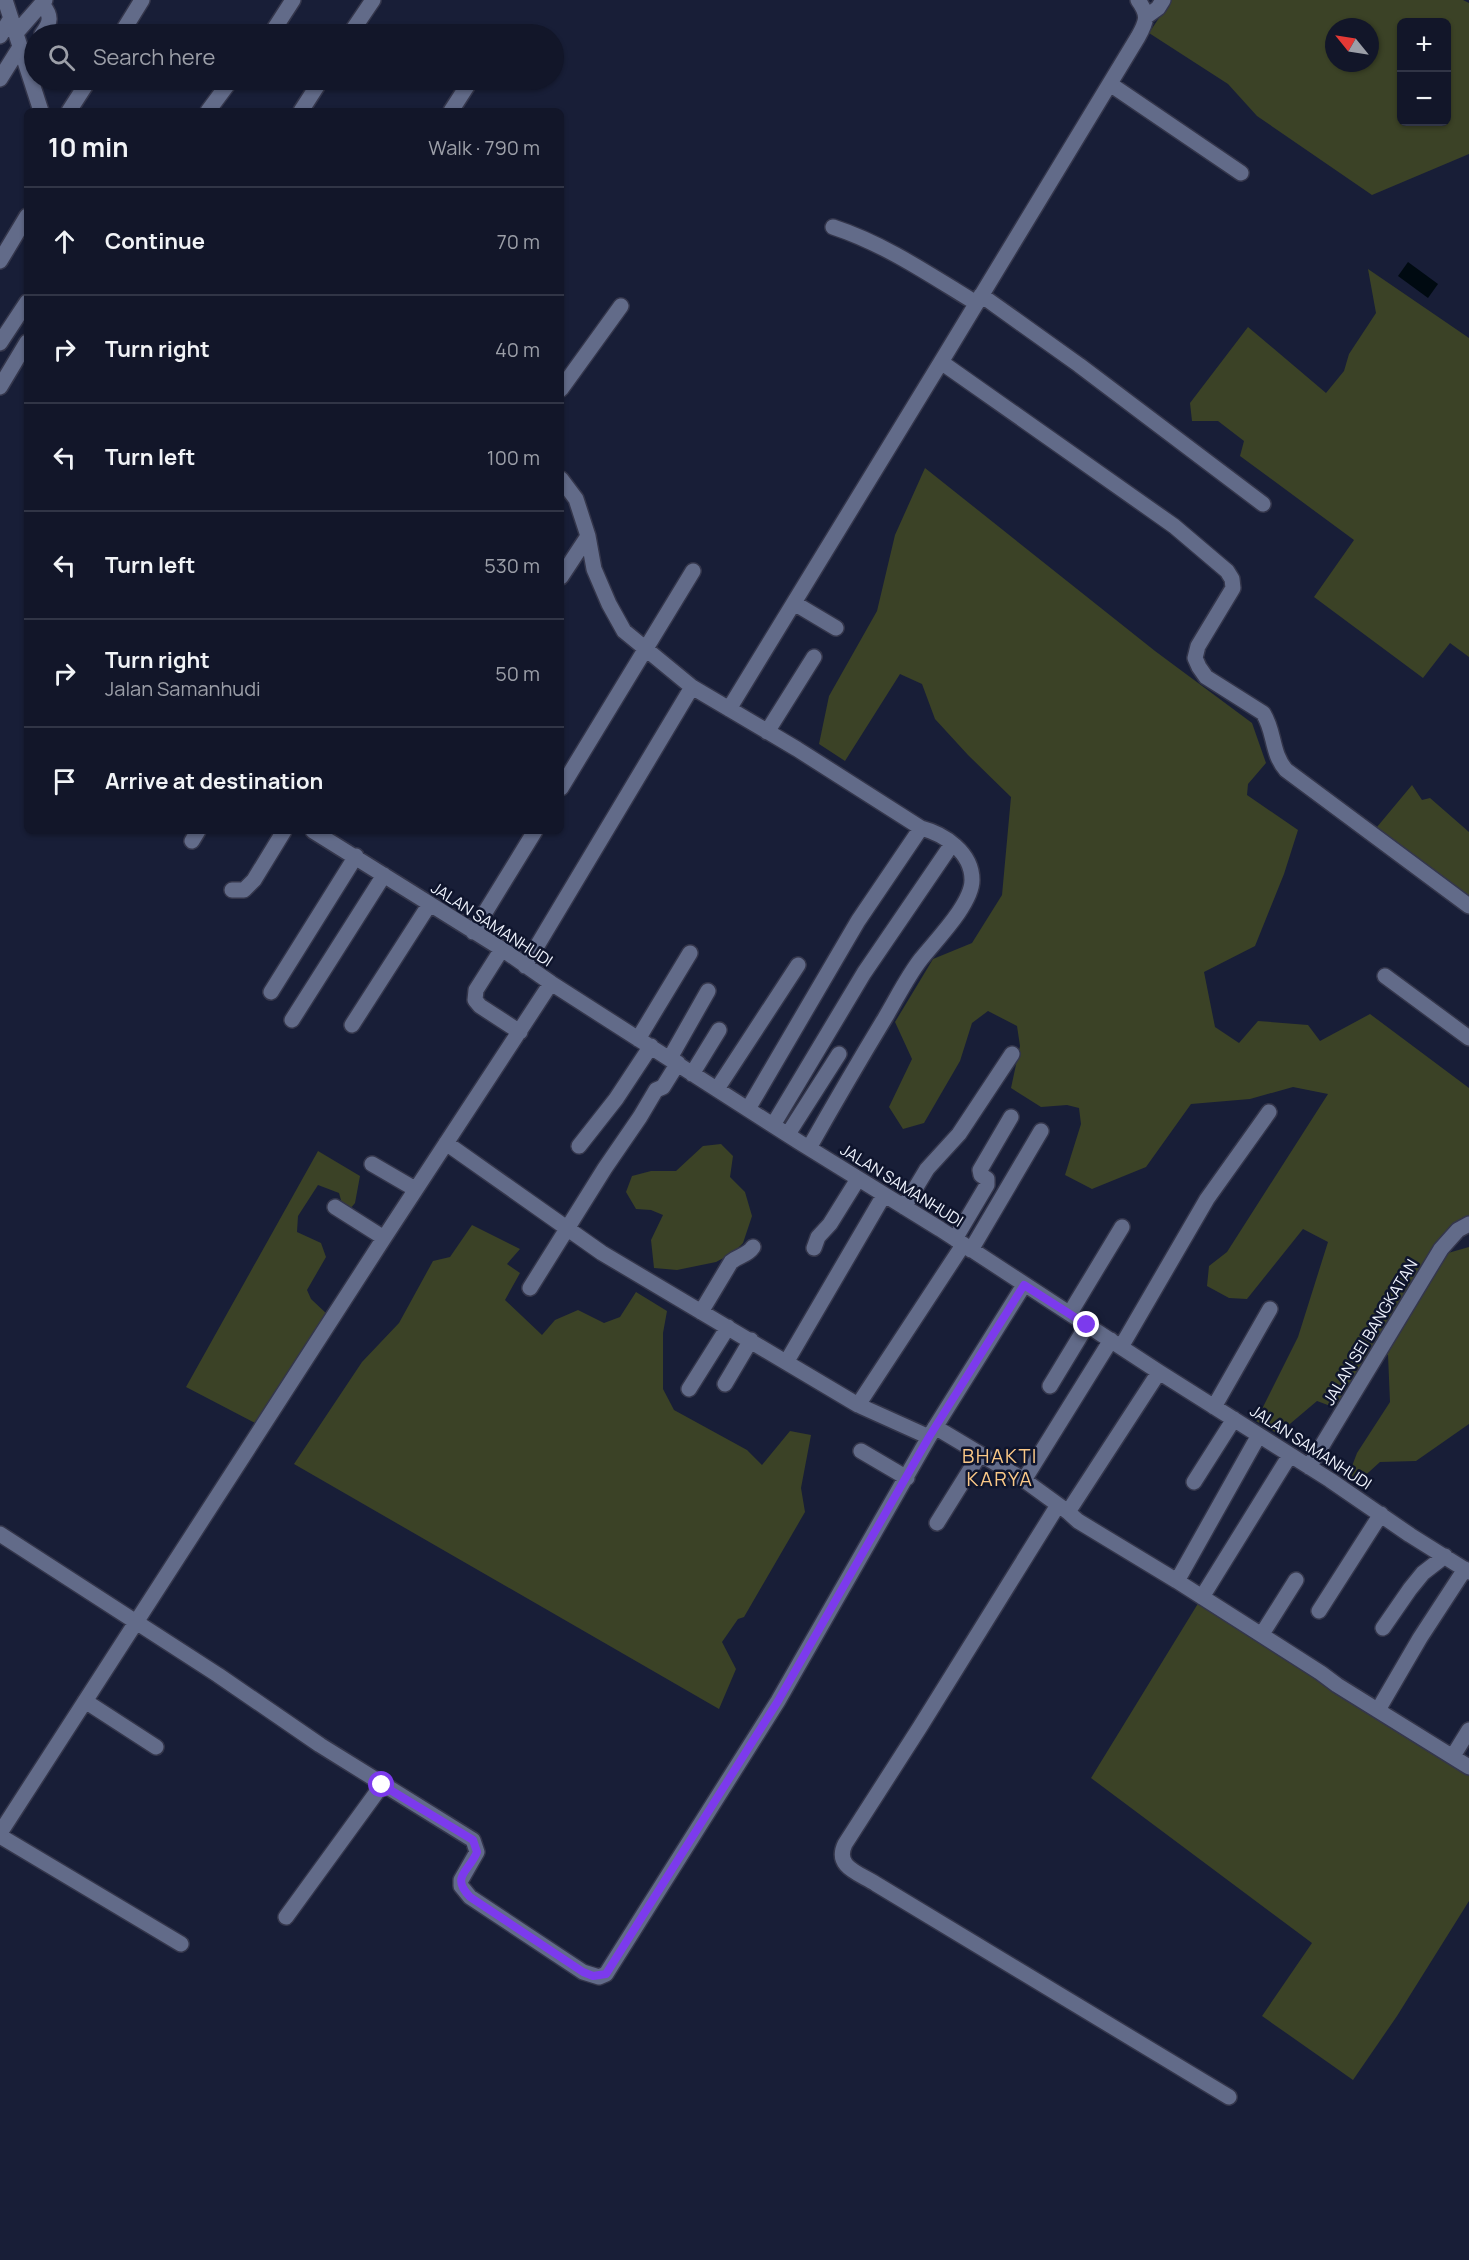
<!DOCTYPE html>
<meta charset="utf-8">
<style>
:root{--surface:#121629;--page:#1f2335;--text:#f1f3f6;--muted:#9c9fa8;--line:#313546}
body{margin:0;font-family:Manrope,sans-serif;background:var(--page);color:var(--text)}
.controls{position:absolute;right:18px;top:18px;display:grid;overflow:hidden;border-radius:9px;box-shadow:0 2px 4px #0004}
.controls button{width:54px;height:54px;display:grid;place-items:center;padding:0;border:0;border-bottom:2px solid var(--line);background:var(--surface);color:var(--text);font:30px sans-serif}
.compass{position:absolute;left:1325px;top:18px;width:54px;height:54px;border-radius:50%;background:var(--surface);box-shadow:0 2px 4px #0004;rotate:300deg}
.stop{position:absolute;width:18px;height:18px;margin:-14px;border:4px solid #7c3aed;border-radius:50%;background:#fff}
.stop.end{background:#7c3aed;border-color:#fff;box-shadow:0 2px 6px #0008}
.list{margin:0;padding:0;list-style:none}
h2{display:flex;justify-content:space-between;align-items:center;height:78px;margin:0;padding:0 24px;font-size:26px}
h2 small{font-size:20px;font-weight:400;color:var(--muted)}
.list li{display:grid;grid-template-columns:39px 1fr auto;gap:18px;align-items:center;box-sizing:border-box;height:108px;padding:0 24px;border-top:2px solid var(--line)}
.list b{display:block;font-size:22px;white-space:nowrap}
.list p{margin:0;font-size:20px;white-space:nowrap;color:var(--muted)}
.list em{font-size:20px;font-style:normal;color:var(--muted)}
.icon{flex:none;width:33px;height:33px;fill:none;stroke:currentColor;stroke-width:2;stroke-linecap:round;stroke-linejoin:round}
.map{position:relative;flex:none;width:1469px;height:2260px;overflow:hidden}
.search{position:absolute;background:var(--surface);box-shadow:0 2px 4px #0004;left:24px;top:24px;width:540px;height:66px;display:flex;align-items:center;gap:15px;box-sizing:border-box;padding:0 21px;border-radius:33px;color:var(--muted);font-size:22px}
.panel{position:absolute;background:var(--surface);box-shadow:0 2px 4px #0004;left:24px;top:108px;width:540px;height:726px;border-radius:9px}
.map>svg:first-child{display:block}
.green{fill:#3b4226;fill-rule:evenodd}
.water{fill:#000a11}
.lines{fill:none;stroke-linecap:round;stroke-linejoin:round}
.minor-casing{stroke:#34364b;stroke-width:18}
.minor{stroke:#626b89;stroke-width:15}
.route{stroke:#7c3aed;stroke-width:8}
.labels{text-anchor:middle;stroke-width:5;stroke-linejoin:round;paint-order:stroke}
.street-label{font-size:16px;fill:#eff3fd;stroke:#0f152d}
.quarter-label{font-size:20px;letter-spacing:1.5px;fill:#fac887;stroke:#0f152d}
</style>
<div class="map">
<svg width="1469" height="2260" viewBox="0 0 1469 2260">
<rect width="100%" height="100%" fill="#181e37"/>
<!-- green -->
<path class="green" d="M1171,0H1463L1469,3V154L1372,195L1257,116L1228,84L1149,33ZM1402,22H1446V122H1402ZM1334,27H1370V63H1334Z
M1368,269L1469,338V657L1450,643L1423,678L1314,597L1354,540L1240,456L1244,441L1218,421H1192L1190,403L1248,327L1326,393L1344,371L1349,354L1376,313Z
M925,468L1155,651L1252,723L1266,763L1248,784L1247,795L1298,830L1284,874L1255,946L1204,972L1215,1027L1239,1043L1258,1021L1308,1025L1320,1041L1370,1014L1469,1088V1224L1448,1253L1469,1247V1424L1416,1461L1380,1462L1359,1481L1349,1474L1357,1453L1390,1402L1388,1355L1371,1349L1336,1408L1317,1401L1278,1434L1256,1421L1298,1337L1328,1242L1303,1229L1247,1299L1229,1298L1207,1286L1209,1266L1227,1252L1328,1094L1293,1087L1250,1099L1191,1104L1146,1167L1092,1189L1065,1175L1081,1124L1079,1108L1067,1105L1041,1107L1011,1088L1020,1046L1017,1026L988,1011L972,1023L960,1061L924,1123L903,1129L889,1107L912,1059L895,1022L933,959L972,943L1002,895L1011,797L968,755L935,719L922,684L900,674L845,761L819,744L829,696L877,611L895,535Z
M1412,785L1422,800L1430,798L1469,832V905L1372,833Z
M721,1144L733,1156L730,1177L745,1192L752,1216L743,1243L733,1253L716,1262L677,1270L654,1268L651,1240L663,1215L651,1210L636,1209L626,1192L632,1176L651,1171H676L703,1146Z
M318,1151L360,1176L355,1203L350,1209L343,1207L339,1193L318,1185L298,1216L297,1232L321,1243L326,1257L307,1290L311,1299L328,1315L257,1424L186,1387Z
M472,1225L520,1249L507,1264L520,1273L505,1300L542,1335L555,1320L578,1310L604,1323L620,1317L636,1292L667,1311L663,1333V1389L674,1410L747,1450L762,1465L790,1431L811,1435L801,1488L805,1512L744,1617L738,1619L722,1642L736,1669L719,1709L294,1464L362,1362L399,1323L433,1261L450,1257Z
M1202,1597L1469,1775V1901L1397,2016L1353,2080L1262,2016L1312,1943L1091,1778Z"/>
<!-- water -->
<path class="water" d="M1408,262L1438,284L1428,298L1398,276Z"/>
<g class="lines">
<defs>
<path id="minor" d="M5,0L41,111
M1138,0C1149,15 1147,21 1138,37L941,362L1174,526L1227,571L1232,579L1233,588L1198,646L1195,658L1199,667L1206,677L1263,713C1275,731 1271,753 1286,770L1469,906
M42,4C52,16 51,22 42,34
M1147,16L1158,8L1163,0
M16,33L45,0
M121,34L142,0
M271,34L293,0
M350,34L373,0
M0,36L11,18
M0,79L20,47
M1110,84L1241,173
M69,111L89,80
M208,111L231,80
M301,111L321,80
M451,111L471,80
M833,227C885,244 930,275 976,303
M0,261L27,216
M981,295L1079,365L1263,504
M0,343L27,302
M0,387L27,342
M561,389L621,306
M561,479L576,499L588,536L594,569L609,604L624,631L692,687L797,749L921,828C944,834 972,852 972,880C972,904 936,940 921,959C907,977 897,998 885,1018C859,1061 834,1104 809,1148
M561,577L588,536
M794,603L836,628
M729,709L941,362
M767,732L814,657
M561,788L693,571
M313,831L502,949L551,983L799,1142L940,1229L1159,1372L1330,1480L1410,1535L1469,1572
M192,841L198,831
M232,890H244L254,880L284,831
M473,932L535,831
M502,949L476,990L475,1000L480,1006L520,1032
M525,966L692,687
M1385,976L1469,1038
M271,992L356,856
M292,1020L384,875
M352,1025L429,905
M638,1039L690,953
M670,1058L708,991
M692,1074L719,1030
M717,1089L798,965
M748,1109L858,921L921,828
M773,1125L864,973L952,844
M788,1134L839,1054
M446,1143L602,1253L858,1405L929,1437
M579,1146L616,1099L651,1046
M372,1164L415,1189
M335,1207L384,1238
M904,1207L927,1169L959,1134L1012,1054
M955,1239L987,1185V1179L981,1175L980,1170L1011,1117
M814,1248L818,1237L830,1224L858,1179
M971,1250L1041,1131
M530,1288L605,1168L640,1117L656,1090L663,1087L678,1063
M701,1312L731,1262C739,1255 747,1256 753,1247
M1070,1313L1122,1227
M1121,1347L1207,1199L1269,1112
M787,1361L884,1195
M725,1384L751,1340
M1050,1386L1087,1325
M689,1389L728,1327
M858,1405L963,1245
M1214,1407L1270,1309
M935,1427L1024,1480L1068,1512L1159,1372
M861,1451L907,1478
M1309,1467L1441,1249L1458,1230L1469,1224
M1024,1480L1111,1340
M1194,1482L1234,1419
M1058,1505L920,1727L845,1844C834,1867 859,1873 876,1884L1229,2097
M1068,1512L1078,1521L1177,1581L1321,1673L1337,1685L1469,1767
M937,1523L980,1454
M0,1534L218,1675L320,1745L473,1840L477,1852L461,1880V1886L470,1897L583,1972L599,1977L606,1974L611,1966L778,1701L929,1437L1024,1285
M1177,1581L1259,1435
M1202,1597L1290,1455
M1319,1611L1381,1514
M1383,1628L1410,1589L1423,1573L1445,1556
M1262,1634L1296,1580
M85,1701L156,1747
M1378,1710L1420,1638L1465,1569
M1453,1756L1469,1730
M0,1833L384,1238L551,983
M0,1836L181,1944
M286,1917L382,1785"/>
</defs>
<!-- minor casing -->
<use href="#minor" class="minor-casing"/>
<!-- minor -->
<use href="#minor" class="minor"/>
</g>
<g class="lines">
<!-- route -->
<path class="route" d="M382,1785L473,1840L477,1852C469,1872 450,1876 470,1897L583,1972L593,1976L606,1974L778,1701L929,1437L1024,1285L1087,1325"/>
</g>
<g class="labels">
<!-- street labels -->
<g class="street-label">
<text transform="translate(492 924) rotate(33)" y="6">JALAN SAMANHUDI</text>
<text transform="translate(902 1185) rotate(32)" y="6">JALAN SAMANHUDI</text>
<text transform="translate(1370 1332) rotate(-59)" y="6">JALAN SEI BANGKATAN</text>
<text transform="translate(1311 1447) rotate(33)" y="6">JALAN SAMANHUDI</text>
</g>
<!-- quarter labels -->
<g class="quarter-label">
<text x="1000" y="1463">BHAKTI<tspan x="1000" dy="23">KARYA</tspan></text>
</g>
</g>
</svg>
<div class="controls">
<button>+</button>
<button>−</button>
</div>
<svg class="compass" viewBox="-18 -18 36 36"><path d="M0-13l5 13h-10z" fill="#e53935"/><path d="M0 13l5-13h-10z" fill="#9c9fa8"/></svg>
<div class="stop" style="left:382px;top:1785px"></div>
<div class="stop end" style="left:1087px;top:1325px"></div>
<div class="search"><svg class="icon" aria-label="search" viewBox="0 0 24 24"><circle cx="10" cy="10" r="6"/><path d="M15 15l6 6"/></svg>Search here</div>
<section class="panel">
<h2>10 min<small>Walk · 790 m</small></h2>
<ul class="list">
<li><svg class="icon" aria-label="ahead" viewBox="0 0 24 24"><path d="M12 20V5M6 11l6-6 6 6"/></svg><div><b>Continue</b></div><em>70 m</em></li>
<li><svg class="icon" aria-label="right" viewBox="0 0 24 24"><path d="M7 20v-9h11M14 6l5 5-5 5"/></svg><div><b>Turn right</b></div><em>40 m</em></li>
<li><svg class="icon" aria-label="left" viewBox="0 0 24 24"><path d="M17 20v-9H6M10 6l-5 5 5 5"/></svg><div><b>Turn left</b></div><em>100 m</em></li>
<li><svg class="icon" aria-label="left" viewBox="0 0 24 24"><path d="M17 20v-9H6M10 6l-5 5 5 5"/></svg><div><b>Turn left</b></div><em>530 m</em></li>
<li><svg class="icon" aria-label="right" viewBox="0 0 24 24"><path d="M7 20v-9h11M14 6l5 5-5 5"/></svg><div><b>Turn right</b><p>Jalan Samanhudi</p></div><em>50 m</em></li>
<li><svg class="icon" aria-label="arrive" viewBox="0 0 24 24"><path d="M6 21V4h12l-3 4 3 4H6"/></svg><div><b>Arrive at destination</b></div></li>
</ul>
</section>
</div>
